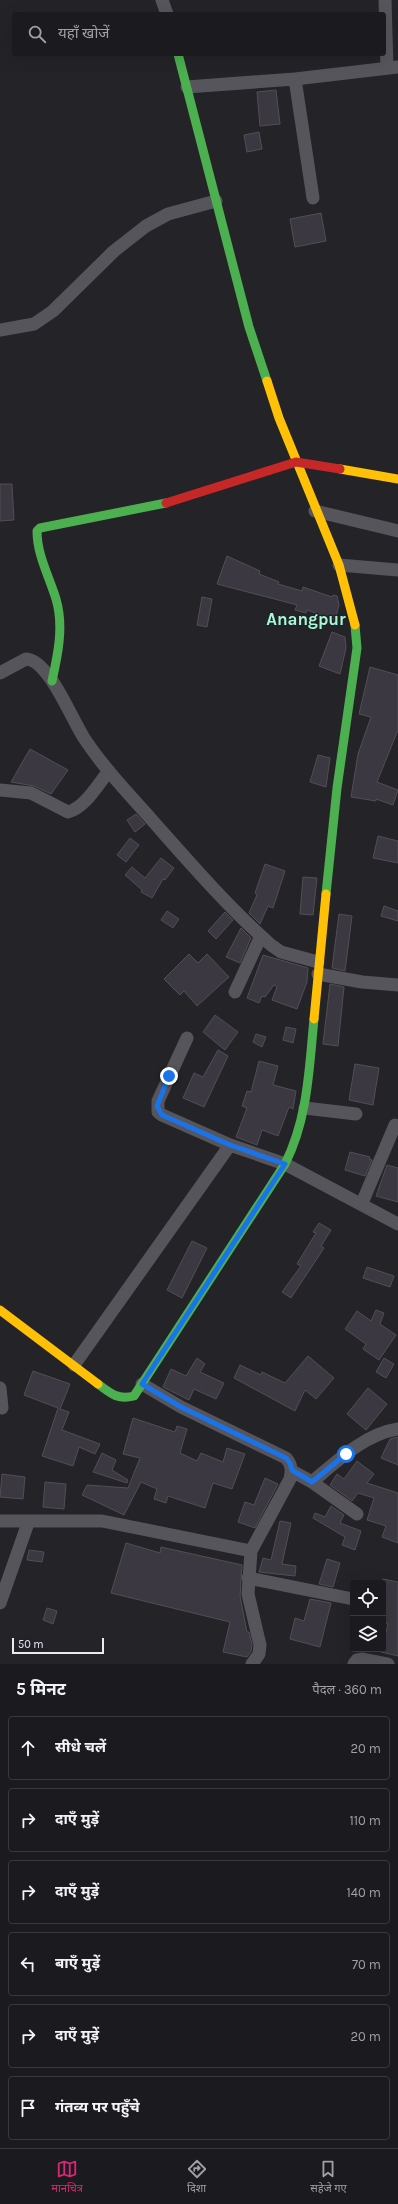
<!DOCTYPE html>
<html lang="hi">
<meta charset="utf-8">
<style>
:root{--surface:#1b1a1e;--page:#242327;--text:#f1f3f6;--muted:#a0a1a4;--line:#39383c;--accent:#db2777}
body{margin:0;font-family:Karla,"Noto Sans Devanagari",sans-serif;background:var(--page);color:var(--text)}
.controls{position:absolute;right:12px;bottom:12px;display:grid;overflow:hidden;border-radius:4px;box-shadow:0 4px 16px #0002}
.controls button{width:36px;height:36px;display:grid;place-items:center;padding:0;border:0;border-bottom:1px solid var(--line);background:var(--surface);color:var(--text);font:20px sans-serif}
.scale{position:absolute;left:12px;bottom:10px;width:92px;box-sizing:border-box;padding-left:4px;border:2px solid #eceaf1;border-top:0;font-size:11px;line-height:14px;white-space:nowrap;color:#eceaf1;-webkit-text-stroke:3px #23212a;paint-order:stroke}
.stop{position:absolute;width:12px;height:12px;margin:-9px;border:3px solid #1a73e8;border-radius:50%;background:#fff}
.stop.end{background:#1a73e8;border-color:#fff;box-shadow:0 1px 4px #0008}
.list{margin:0;padding:0;list-style:none}
h2{display:flex;justify-content:space-between;align-items:center;height:52px;margin:0;padding:0 16px;font-size:17px}
h2 small{font-size:13px;font-weight:400;color:var(--muted)}
.list li{display:grid;grid-template-columns:26px 1fr auto;gap:12px;align-items:center;box-sizing:border-box;height:64px;margin:0 8px 8px;padding:0 8px;border:1px solid var(--line);border-radius:4px}
.list b{display:block;font-size:15px;white-space:nowrap}
.list em{font-size:13px;font-style:normal;color:var(--muted)}
.icon{flex:none;width:22px;height:22px;fill:none;stroke:currentColor;stroke-width:2;stroke-linecap:round;stroke-linejoin:round}
.map{position:relative;flex:none;width:398px;height:1664px;overflow:hidden}
.search{position:absolute;background:var(--surface);box-shadow:0 4px 16px #0002;left:12px;right:12px;top:12px;height:44px;display:flex;align-items:center;gap:10px;box-sizing:border-box;padding:0 14px;border-radius:4px;color:var(--muted);font-size:15px}
.sheet{height:484px;background:var(--surface)}
nav{display:flex;justify-content:space-around;align-items:center;box-sizing:border-box;height:56px;border-top:1px solid var(--line);background:var(--surface);font-size:11px;color:var(--muted)}
nav a{display:grid;justify-items:center;gap:2px}
nav .on{color:var(--accent)}
.map>svg:first-child{display:block}
.building{fill:#3b3841;stroke:#514f54}
.lines{fill:none;stroke-linecap:round;stroke-linejoin:round}
.street{stroke:#57555c;stroke-width:13}
.fast{stroke:#4caf50;stroke-width:9}
.slow{stroke:#ffc107;stroke-width:9}
.jam{stroke:#c62828;stroke-width:9}
.route{stroke:#1a73e8;stroke-width:5}
.labels{text-anchor:middle;stroke-width:3;stroke-linejoin:round;paint-order:stroke}
.district-label{font-size:17px;font-weight:bold;fill:#a5fad1;stroke:#23212a}
</style>
<div class="map">
<svg width="398" height="1664" viewBox="0 0 398 1664">
<rect width="100%" height="100%" fill="#242328"/>
<!-- building -->
<path class="building" d="M276,90L280,124L260,126L257,92Z
M259,132L262,149L247,152L244,135Z
M321,213L326,241L295,247L290,219Z
M0,484H12L14,520L0,521Z
M227,556L260,571L259,574L279,582L278,584L302,591L303,587L332,597L333,595L337,596L339,605L335,620L307,610L306,613L295,610L297,605L282,601L217,584Z
M202,597L212,599L207,627L197,625Z
M332,632L345,637L346,648L340,674L319,666Z
M370,667L398,675V730L377,782L398,790L393,805L376,799V801L351,797L358,754L371,717L359,714Z
M30,749L68,770L51,794L34,786L11,782Z
M318,755L330,758L326,787L310,782Z
M136,814L145,824L135,832L127,820Z
M378,836L398,841V863L373,858Z
M130,838L139,845L126,862L117,855Z
M161,858L174,868L165,880L163,879L152,898L141,892L142,890L125,875L132,867L145,878Z
M265,864L285,871L273,908L268,906L260,924L249,913L257,895L255,893Z
M303,877L317,878L313,915L300,914Z
M384,906L398,911V921L381,916Z
M167,911L179,919L173,928L161,920Z
M225,912L233,920L216,939L208,931Z
M339,914L352,916L345,971L332,968Z
M241,928L251,938L240,963L226,957Z
M189,954L198,963L207,954L229,977L197,1006L184,991L180,995L164,979Z
M263,955L308,968L307,982L297,1009L272,1000L277,987L274,985L265,997L262,996L259,1003L247,998Z
M330,984L344,987L338,1046L323,1044Z
M215,1015L238,1032L225,1050L203,1032Z
M286,1027L296,1029L293,1043L283,1040Z
M256,1034L266,1037L262,1047L253,1042Z
M218,1050L228,1056L204,1107L183,1098L194,1073L203,1077Z
M259,1061L278,1066L273,1085L296,1091L293,1109L289,1107L278,1136L262,1130L257,1145L236,1137L247,1108L242,1106L247,1091L251,1092Z
M355,1064L379,1068L373,1105L349,1100Z
M350,1152L370,1157L369,1159L372,1160L365,1176L345,1170Z
M387,1165L398,1168V1202L376,1196Z
M319,1223L331,1230L321,1246L324,1248L291,1298L282,1292L301,1266L297,1264L316,1233L313,1232Z
M192,1241L207,1248L182,1298L167,1290Z
M367,1267L394,1276L390,1287L363,1278Z
M376,1310L384,1313L380,1324L396,1335L379,1360L363,1349L366,1344L345,1329L357,1311L371,1321Z
M308,1356L334,1378L316,1399L305,1390L295,1411L234,1378L240,1365L261,1375L262,1372L285,1383Z
M197,1358L205,1364L200,1372L224,1383L216,1399L194,1389L189,1400L163,1387L171,1369L186,1376Z
M384,1358L394,1364L386,1378L376,1372Z
M33,1371L70,1384L60,1409L69,1412L62,1430L100,1444L95,1454L79,1447L73,1466L42,1456L58,1408L24,1395Z
M368,1388L387,1404L366,1430L347,1414Z
M133,1418L175,1432L177,1426L187,1429L180,1453L197,1461L201,1453L223,1462L227,1448L245,1454L232,1489L213,1483L205,1508L168,1496L166,1503L154,1499L157,1489L141,1482L124,1515L82,1495L87,1485L128,1488L140,1458L123,1454Z
M398,1437V1465L381,1458L390,1439Z
M102,1453L116,1460L112,1470L128,1480L127,1483L93,1472Z
M357,1461L374,1474L367,1483L398,1493V1543L382,1537L386,1526L367,1520L374,1498L358,1493L352,1501L330,1485L337,1474L344,1479Z
M2,1474L25,1477L23,1499L0,1497Z
M265,1478L278,1484L255,1528L238,1522L245,1502L254,1505Z
M45,1482L66,1484L64,1509L43,1507Z
M331,1506L344,1515L340,1523L361,1531L355,1550L342,1545L345,1537L313,1518L315,1513L325,1517Z
M280,1521L291,1523L282,1564L296,1566L295,1576L259,1572L263,1558L271,1560Z
M126,1543L160,1553L161,1547L242,1565L240,1596L247,1632H249L252,1645L251,1651L247,1657L223,1652L230,1622L111,1593Z
M29,1550L44,1552L42,1562L27,1560Z
M327,1559L340,1563L333,1587L319,1584Z
M383,1579L398,1582V1656L381,1652L388,1624L383,1623Z
M310,1599L331,1603L320,1647L290,1639L295,1618L304,1621Z
M47,1608L57,1611L53,1624L43,1620Z"/>
<g class="lines">
<!-- street -->
<path class="street" d="M162,0L167,14
M385,0L387,68
M295,79L313,198
M187,87L295,79L398,67
M0,330L34,324L53,311L114,251L146,226L168,214L216,201
M315,511L398,531
M339,565L398,570
M0,673L26,659C49,660 72,720 84,738C103,767 128,793 151,819C190,863 227,906 271,945L281,952L318,962
M0,790L31,793L68,812C85,808 98,784 109,771
M318,974L362,982L398,985
M235,992L261,936
M187,1038L158,1101V1112L162,1115L230,1145L285,1164L398,1224
M305,1108L356,1114
M362,1203L395,1125
M74,1365L230,1145
M142,1384L181,1407L286,1458C292,1465 292,1470 290,1479L251,1551L248,1594L260,1645L259,1654L252,1664
M0,1388L2,1408
M292,1471L312,1482L357,1514
M312,1482C337,1461 365,1434 398,1429
M0,1521H102L251,1551
M248,1578L353,1599
M0,1603L28,1523
M354,1664L357,1660L363,1659L388,1664"/>
<!-- fast -->
<path class="fast" d="M178,54L249,327L267,381
M52,681C58,654 64,626 56,599C49,576 37,555 37,531L40,528L166,503
M326,894L337,788L357,648L355,625
M98,1384C111,1394 118,1400 134,1396L285,1164C308,1118 309,1069 314,1019"/>
<!-- slow -->
<path class="slow" d="M267,381L279,418L339,565L355,625
M340,469L398,479
M314,1019L326,894
M0,1310L98,1384"/>
<!-- jam -->
<path class="jam" d="M166,503L296,462L340,469"/>
</g>
<g class="lines">
<!-- route -->
<path class="route" d="M169,1076L157,1106L162,1115L230,1145L285,1164L142,1384L181,1407L286,1458L290,1463L292,1470L312,1482L346,1454"/>
</g>
<g class="labels">
<!-- district labels -->
<g class="district-label">
<text x="306" y="625">Anangpur</text>
</g>
</g>
</svg>
<div class="controls">
<button><svg class="icon" aria-label="locate" viewBox="0 0 24 24"><circle cx="12" cy="12" r="6"/><path d="M12 2v4M12 18v4M2 12h4M18 12h4"/></svg></button>
<button><svg class="icon" aria-label="layers" viewBox="0 0 24 24"><path d="M12 4l9 5-9 5-9-5zM3 14l9 5 9-5"/></svg></button>
</div>
<div class="scale">50 m</div>
<div class="stop" style="left:346px;top:1454px"></div>
<div class="stop end" style="left:169px;top:1076px"></div>
<div class="search"><svg class="icon" aria-label="search" viewBox="0 0 24 24"><circle cx="10" cy="10" r="6"/><path d="M15 15l6 6"/></svg>यहाँ खोजें</div>
</div>
<section class="sheet">
<h2>5 मिनट<small>पैदल · 360 m</small></h2>
<ul class="list">
<li><svg class="icon" aria-label="ahead" viewBox="0 0 24 24"><path d="M12 20V5M6 11l6-6 6 6"/></svg><div><b>सीधे चलें</b></div><em>20 m</em></li>
<li><svg class="icon" aria-label="right" viewBox="0 0 24 24"><path d="M7 20v-9h11M14 6l5 5-5 5"/></svg><div><b>दाएँ मुड़ें</b></div><em>110 m</em></li>
<li><svg class="icon" aria-label="right" viewBox="0 0 24 24"><path d="M7 20v-9h11M14 6l5 5-5 5"/></svg><div><b>दाएँ मुड़ें</b></div><em>140 m</em></li>
<li><svg class="icon" aria-label="left" viewBox="0 0 24 24"><path d="M17 20v-9H6M10 6l-5 5 5 5"/></svg><div><b>बाएँ मुड़ें</b></div><em>70 m</em></li>
<li><svg class="icon" aria-label="right" viewBox="0 0 24 24"><path d="M7 20v-9h11M14 6l5 5-5 5"/></svg><div><b>दाएँ मुड़ें</b></div><em>20 m</em></li>
<li><svg class="icon" aria-label="arrive" viewBox="0 0 24 24"><path d="M6 21V4h12l-3 4 3 4H6"/></svg><div><b>गंतव्य पर पहुँचे</b></div></li>
</ul>
</section>
<nav>
<a class="on"><svg class="icon" aria-label="map" viewBox="0 0 24 24"><path d="M3 6l6-2 6 2 6-2v14l-6 2-6-2-6 2zM9 4v14M15 6v14"/></svg>मानचित्र</a>
<a><svg class="icon" aria-label="directions" viewBox="0 0 24 24"><path d="M12 3l9 9-9 9-9-9zM9 14v-3h6M13 9l2 2-2 2"/></svg>दिशा</a>
<a><svg class="icon" aria-label="saved" viewBox="0 0 24 24"><path d="M7 4h10v16l-5-4-5 4z"/></svg>सहेजे गए</a>
</nav>
